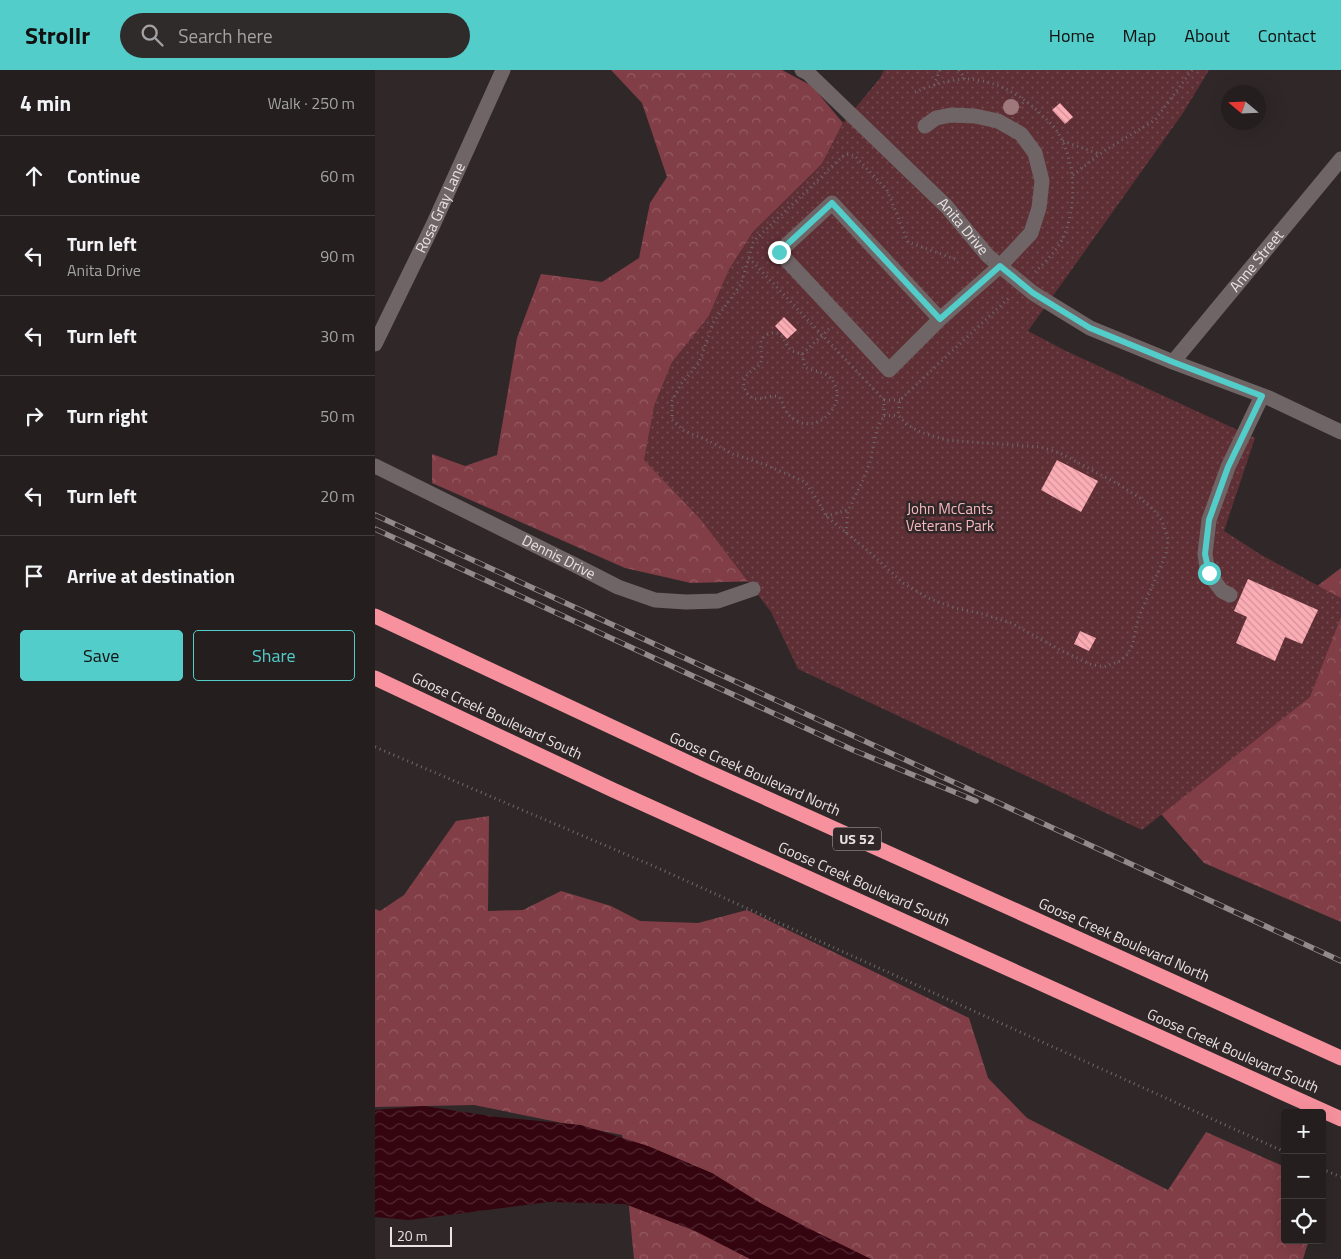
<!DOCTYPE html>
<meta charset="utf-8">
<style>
:root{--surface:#241e1e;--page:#302b2b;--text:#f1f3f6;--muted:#a3a2a4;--line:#413c3c;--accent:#53cdca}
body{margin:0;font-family:"Titillium Web",sans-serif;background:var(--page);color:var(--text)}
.controls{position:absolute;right:15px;bottom:15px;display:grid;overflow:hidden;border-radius:5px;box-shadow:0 5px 20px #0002}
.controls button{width:45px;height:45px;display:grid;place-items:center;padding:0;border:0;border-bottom:1px solid var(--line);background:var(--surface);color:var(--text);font:25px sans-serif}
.compass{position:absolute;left:846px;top:15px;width:45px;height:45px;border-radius:50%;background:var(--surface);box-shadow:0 5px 20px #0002;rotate:289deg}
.scale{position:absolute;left:15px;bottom:12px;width:62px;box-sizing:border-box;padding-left:5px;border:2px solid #e9e3e4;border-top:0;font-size:14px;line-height:18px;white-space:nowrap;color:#e9e3e4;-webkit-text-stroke:4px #302828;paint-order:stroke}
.stop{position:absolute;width:15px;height:15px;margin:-11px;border:4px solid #53cdca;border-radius:50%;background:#fff}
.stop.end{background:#53cdca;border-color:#fff;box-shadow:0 1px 5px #0008}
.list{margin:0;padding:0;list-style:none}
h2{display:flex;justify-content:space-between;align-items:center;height:65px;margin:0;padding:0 20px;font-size:21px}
h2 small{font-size:16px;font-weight:400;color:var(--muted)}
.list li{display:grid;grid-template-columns:32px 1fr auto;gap:15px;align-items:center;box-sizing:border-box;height:80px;padding:0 20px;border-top:1px solid var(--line)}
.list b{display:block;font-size:19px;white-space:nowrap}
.list p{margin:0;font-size:16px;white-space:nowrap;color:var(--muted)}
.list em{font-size:16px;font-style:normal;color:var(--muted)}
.actions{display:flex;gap:10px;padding:15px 20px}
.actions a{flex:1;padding:11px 0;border:1px solid var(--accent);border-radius:5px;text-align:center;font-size:18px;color:var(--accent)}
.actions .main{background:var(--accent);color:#111}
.icon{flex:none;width:28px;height:28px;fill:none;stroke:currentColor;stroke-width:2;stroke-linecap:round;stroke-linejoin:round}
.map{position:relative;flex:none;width:966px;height:1189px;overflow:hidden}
header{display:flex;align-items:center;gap:30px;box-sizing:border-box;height:70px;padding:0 25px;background:var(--accent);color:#111}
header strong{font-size:24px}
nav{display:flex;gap:28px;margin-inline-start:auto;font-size:18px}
.search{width:350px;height:45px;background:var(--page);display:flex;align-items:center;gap:12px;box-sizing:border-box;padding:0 18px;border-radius:28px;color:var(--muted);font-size:19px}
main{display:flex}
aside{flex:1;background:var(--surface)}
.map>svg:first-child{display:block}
.forest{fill:url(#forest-crowns)}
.park{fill:url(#park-dots)}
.water{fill:url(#water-waves)}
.building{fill:url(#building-back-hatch)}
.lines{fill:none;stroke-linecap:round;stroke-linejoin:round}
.path{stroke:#706969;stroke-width:3;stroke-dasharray:1 4;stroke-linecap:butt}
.minor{stroke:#706566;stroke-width:15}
.highway{stroke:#f6919d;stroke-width:15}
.rail-casing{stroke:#928b8c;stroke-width:5.5}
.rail{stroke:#302828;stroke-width:4;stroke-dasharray:11;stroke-linecap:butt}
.tree{fill:#9f787b}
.route{stroke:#53cdca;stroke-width:6}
.labels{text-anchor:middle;stroke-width:5;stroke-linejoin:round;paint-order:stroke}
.shield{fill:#302828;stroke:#b2abac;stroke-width:1}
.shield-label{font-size:14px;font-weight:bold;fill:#e9e3e4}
.street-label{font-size:15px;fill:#e9e3e4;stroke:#302828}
.park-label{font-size:15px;fill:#f9b9bf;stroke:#302828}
</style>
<header>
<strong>Strollr</strong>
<div class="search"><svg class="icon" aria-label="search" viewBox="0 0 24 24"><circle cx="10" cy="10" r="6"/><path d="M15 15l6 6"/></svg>Search here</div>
<nav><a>Home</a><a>Map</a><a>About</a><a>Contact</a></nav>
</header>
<main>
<aside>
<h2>4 min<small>Walk · 250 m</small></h2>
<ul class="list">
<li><svg class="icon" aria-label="ahead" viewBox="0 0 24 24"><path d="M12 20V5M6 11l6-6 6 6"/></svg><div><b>Continue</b></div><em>60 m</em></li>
<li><svg class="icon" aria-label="left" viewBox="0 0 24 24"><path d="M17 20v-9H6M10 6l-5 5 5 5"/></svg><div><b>Turn left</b><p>Anita Drive</p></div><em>90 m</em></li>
<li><svg class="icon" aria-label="left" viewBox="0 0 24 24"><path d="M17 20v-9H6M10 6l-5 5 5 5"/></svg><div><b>Turn left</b></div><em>30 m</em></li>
<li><svg class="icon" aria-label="right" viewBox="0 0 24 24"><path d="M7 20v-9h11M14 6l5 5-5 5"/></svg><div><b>Turn right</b></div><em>50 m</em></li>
<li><svg class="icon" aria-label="left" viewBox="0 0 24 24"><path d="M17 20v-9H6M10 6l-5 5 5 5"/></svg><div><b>Turn left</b></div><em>20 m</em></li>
<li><svg class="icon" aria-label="arrive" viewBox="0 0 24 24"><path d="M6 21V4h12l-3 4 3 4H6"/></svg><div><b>Arrive at destination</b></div></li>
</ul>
<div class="actions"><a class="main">Save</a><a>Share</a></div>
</aside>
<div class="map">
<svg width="966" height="1189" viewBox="0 0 966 1189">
<defs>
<pattern id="forest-crowns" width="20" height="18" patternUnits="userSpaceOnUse" patternTransform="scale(1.25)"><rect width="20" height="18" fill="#823e47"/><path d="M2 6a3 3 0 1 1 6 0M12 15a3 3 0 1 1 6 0" fill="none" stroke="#945a61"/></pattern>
<pattern id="park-dots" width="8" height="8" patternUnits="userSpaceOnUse" patternTransform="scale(1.25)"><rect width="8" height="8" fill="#5e2f35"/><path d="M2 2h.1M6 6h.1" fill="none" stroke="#754d52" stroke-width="1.8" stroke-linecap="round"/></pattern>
<pattern id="water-waves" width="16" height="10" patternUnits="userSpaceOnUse" patternTransform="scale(1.25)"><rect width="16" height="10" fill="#34040f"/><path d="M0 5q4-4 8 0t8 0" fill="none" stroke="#512832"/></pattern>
<pattern id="building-back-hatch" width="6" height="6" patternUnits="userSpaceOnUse" patternTransform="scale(1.25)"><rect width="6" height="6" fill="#fcacb4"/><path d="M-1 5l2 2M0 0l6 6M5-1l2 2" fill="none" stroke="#ce9298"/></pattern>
</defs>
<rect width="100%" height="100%" fill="#302828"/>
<!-- forest -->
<path class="forest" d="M236,0H407L437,16L468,53L447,94L378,162L354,200L334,246L296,294L385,511L316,513L250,498L57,413V384L90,396L122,385L142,268L166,204L227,212L264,188L275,133L292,107L267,33Z
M966,498V852L829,793L772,728L929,526Z
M114,746L113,841L148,840L186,821L236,836L265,851L323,853L372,840L594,948L613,1008L652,1048L793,1120L831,1062L910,1097V1170H934L928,1189H259L247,1065L99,1035L0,1037V839L5,841L29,825L81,751Z"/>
<!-- park -->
<path class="park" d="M509,0H834L808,43L653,261L691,281L880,368L849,461L888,486L966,528V547L935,627L767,760L423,599L396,542L326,450L269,390L279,336L296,294L334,246L354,200L378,162L447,94L468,53L505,8Z"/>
<!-- water -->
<path class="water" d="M49,1036L122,1047L206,1055L273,1076L337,1103L387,1134L443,1163L496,1189H375L320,1161L250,1134L174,1132L34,1150L0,1147V1040Z"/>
<!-- building -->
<path class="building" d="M685,33L698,47L690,54L677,40Z
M409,247L422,260L412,269L400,256Z
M682,390L723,411L706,442L666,420Z
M873,509L943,540L927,574L910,567L900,591L861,573L872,547L859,541Z
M705,561L721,568L714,581L699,574Z"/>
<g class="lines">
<!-- path -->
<path class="path" d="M584,0L590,9
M559,15L565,0
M540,22C556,16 574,9 592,9C622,10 648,26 669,47C672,50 677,54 680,58C701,89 703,134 688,168C682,181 669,193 659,203
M641,41L650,30
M688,71L724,84
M698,105L729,81L780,50L817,0
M374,188L509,330V346L502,359L495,392L488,410L476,435L473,440L451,446
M580,189L533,172L512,120L480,86L475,84L469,85L381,169L378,173L366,214L338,253L324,293L306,314L297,331V350L309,361L330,369L358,384L391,395L430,412L443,431L451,446L499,486L528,513L553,528L580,538L608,544L636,553L689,582L715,594L729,597L745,591L753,584L758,573L763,549L791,484L793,469L787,451L779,440L765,428L743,414L685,383L665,377L571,370L545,362L531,354L523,345L525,330L635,227
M427,284L430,297C437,301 445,301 452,305C481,328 440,374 413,344C409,340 408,332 404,327C394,323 380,336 372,323C360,304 384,300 386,292C389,283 381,274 390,266C393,264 397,262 401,263C409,264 410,275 416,280C419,282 423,283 427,284L454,259
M509,330H525
M509,346L523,345
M471,463L473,440
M0,677L283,798L910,1082
M947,1099L966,1107"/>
<!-- minor -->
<g class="minor">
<path id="s1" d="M427,0L433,3L572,137L613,186L658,223L715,258L798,292L894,328L966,362"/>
<path d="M550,56L561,48L576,45L600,46L623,51L646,64L660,83L667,111L664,138L656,163L625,196L565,249L514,300L404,182L457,133L565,249"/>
<path id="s2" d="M0,274L58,155L128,0"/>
<path id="s3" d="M798,292L966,89"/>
<path id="s4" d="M0,396L198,494L243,517L280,530L311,532L343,531L378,519"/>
<path d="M855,525L847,521L833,503L830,484L834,450L853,397L887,326"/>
</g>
<!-- highway -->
<path class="highway" d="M0,546L329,700L748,889L966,988
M0,608L238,720L966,1049"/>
<defs>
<path id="rail" d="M0,445L966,891
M0,459L478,680L601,731"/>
</defs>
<!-- rail casing -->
<use href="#rail" class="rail-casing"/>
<!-- rail -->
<use href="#rail" class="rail"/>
</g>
<!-- trees -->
<circle class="tree" cx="636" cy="37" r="8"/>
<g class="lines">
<!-- route -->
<path class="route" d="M404,182L457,133L565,249L625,196L658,223L715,258L798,292L887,326L853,397L834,450L830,484L834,503"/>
</g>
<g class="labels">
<!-- shield labels -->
<rect class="shield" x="458" y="757.5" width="48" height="23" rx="4"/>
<g class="shield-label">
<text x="482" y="774">US 52</text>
</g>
<!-- street labels -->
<g class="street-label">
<text dy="5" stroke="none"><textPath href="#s2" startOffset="151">Rosa Gray Lane</textPath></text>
<text dy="5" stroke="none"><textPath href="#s1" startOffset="225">Anita Drive</textPath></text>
<text dy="5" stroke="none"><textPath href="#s3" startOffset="131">Anne Street</textPath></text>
<text dy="5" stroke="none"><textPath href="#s4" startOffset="205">Dennis Drive</textPath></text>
<text transform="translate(122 646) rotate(25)" y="5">Goose Creek Boulevard South</text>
<text transform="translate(380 704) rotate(24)" y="5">Goose Creek Boulevard North</text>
<text transform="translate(489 814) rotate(24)" y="5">Goose Creek Boulevard South</text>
<text transform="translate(749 870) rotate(24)" y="5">Goose Creek Boulevard North</text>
<text transform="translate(858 981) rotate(24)" y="5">Goose Creek Boulevard South</text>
</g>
<!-- park labels -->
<g class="park-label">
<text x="575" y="444">John McCants<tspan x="575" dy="17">Veterans Park</tspan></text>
</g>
</g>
</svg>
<div class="controls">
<button>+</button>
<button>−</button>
<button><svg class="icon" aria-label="locate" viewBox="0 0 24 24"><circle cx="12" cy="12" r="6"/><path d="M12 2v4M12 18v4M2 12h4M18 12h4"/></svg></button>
</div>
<svg class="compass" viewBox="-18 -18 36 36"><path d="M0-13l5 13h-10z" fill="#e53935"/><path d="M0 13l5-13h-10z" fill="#a3a2a4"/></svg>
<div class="scale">20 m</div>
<div class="stop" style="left:834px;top:503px"></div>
<div class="stop end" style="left:404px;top:182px"></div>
</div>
</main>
